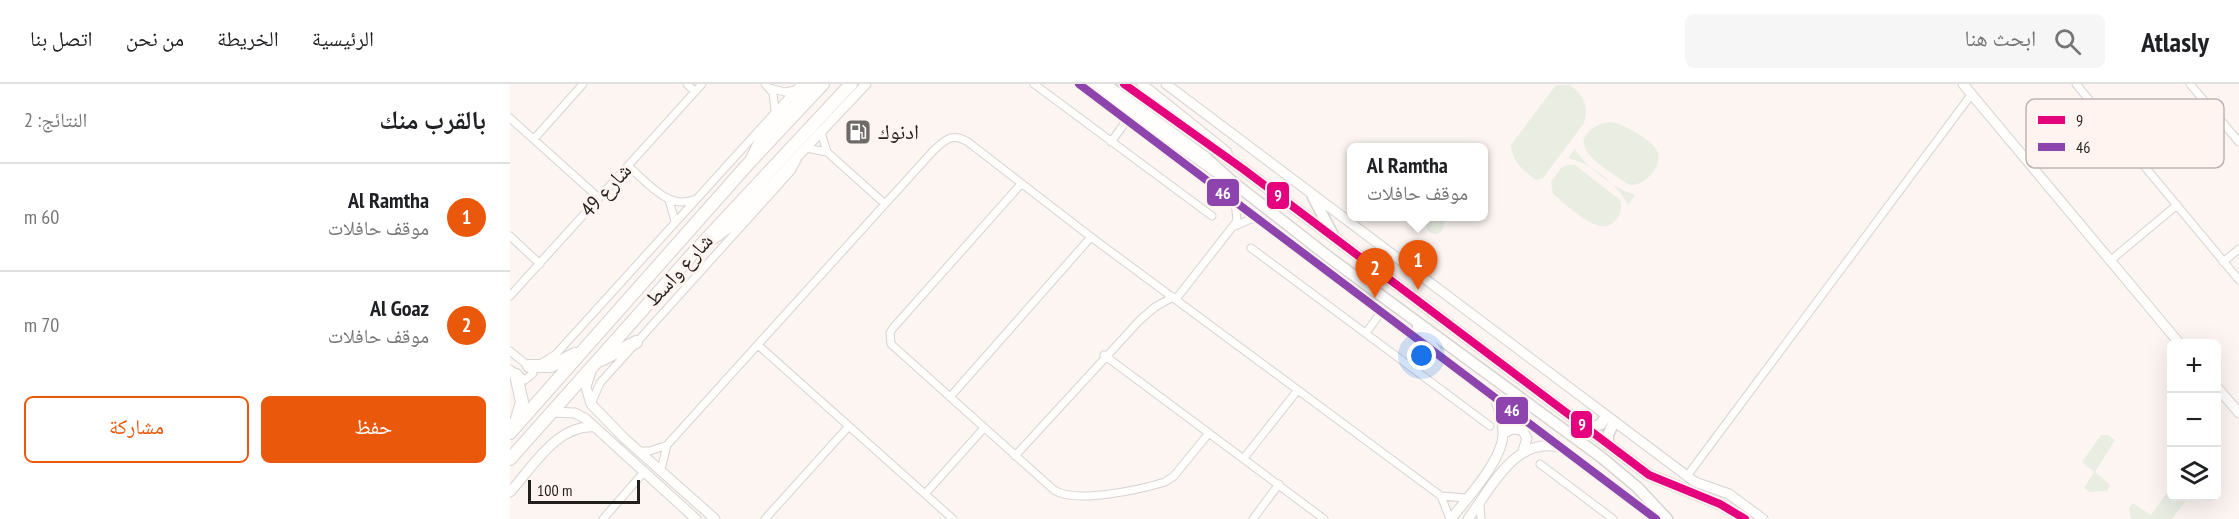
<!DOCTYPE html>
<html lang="ar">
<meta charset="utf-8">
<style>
:root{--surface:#fff;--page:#f6f6f6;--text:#202124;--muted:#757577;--line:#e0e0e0;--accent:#ea580c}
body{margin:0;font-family:"PT Sans Narrow","Noto Naskh Arabic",sans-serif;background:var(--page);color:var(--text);direction:rtl}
.controls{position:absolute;right:18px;bottom:18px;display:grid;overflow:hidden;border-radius:9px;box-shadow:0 6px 24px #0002}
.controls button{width:54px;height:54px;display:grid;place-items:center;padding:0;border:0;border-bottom:2px solid var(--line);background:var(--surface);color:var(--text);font:30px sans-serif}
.scale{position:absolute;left:18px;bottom:15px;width:112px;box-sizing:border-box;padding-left:6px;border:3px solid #221f1d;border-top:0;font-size:16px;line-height:21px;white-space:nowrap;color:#221f1d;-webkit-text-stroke:4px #fff4ef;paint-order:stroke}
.you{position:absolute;left:912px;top:272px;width:21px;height:21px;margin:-15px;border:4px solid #fff;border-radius:50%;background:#1a73e8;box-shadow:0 0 0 9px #1a73e833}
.badge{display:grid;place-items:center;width:39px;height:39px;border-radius:50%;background:var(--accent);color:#fff;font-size:20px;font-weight:700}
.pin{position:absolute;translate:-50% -50px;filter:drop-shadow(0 2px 3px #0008)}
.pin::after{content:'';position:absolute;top:32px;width:21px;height:18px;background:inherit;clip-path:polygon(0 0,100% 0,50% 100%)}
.popup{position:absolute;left:837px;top:59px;width:141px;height:78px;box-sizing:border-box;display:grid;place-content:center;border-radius:9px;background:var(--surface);filter:drop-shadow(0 2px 4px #0005);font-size:20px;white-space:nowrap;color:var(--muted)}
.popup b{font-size:22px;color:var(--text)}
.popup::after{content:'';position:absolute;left:50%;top:100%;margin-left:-12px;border:12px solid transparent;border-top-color:var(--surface)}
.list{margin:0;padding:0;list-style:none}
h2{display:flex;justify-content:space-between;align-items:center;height:78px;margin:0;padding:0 24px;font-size:26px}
h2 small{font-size:20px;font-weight:400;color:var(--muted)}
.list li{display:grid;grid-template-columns:39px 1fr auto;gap:18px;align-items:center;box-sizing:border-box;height:108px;padding:0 24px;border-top:2px solid var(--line)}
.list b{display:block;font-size:22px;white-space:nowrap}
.list p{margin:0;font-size:20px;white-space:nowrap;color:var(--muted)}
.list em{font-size:20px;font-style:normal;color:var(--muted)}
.actions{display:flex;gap:12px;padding:18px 24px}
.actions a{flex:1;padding:14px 0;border:2px solid var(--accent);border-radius:9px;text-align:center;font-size:21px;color:var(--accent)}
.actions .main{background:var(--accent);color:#fff}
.icon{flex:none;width:33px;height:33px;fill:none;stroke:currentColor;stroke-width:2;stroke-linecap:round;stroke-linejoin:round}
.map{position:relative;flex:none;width:1729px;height:435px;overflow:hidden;direction:ltr}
header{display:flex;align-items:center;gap:36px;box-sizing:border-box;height:84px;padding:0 30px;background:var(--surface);border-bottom:2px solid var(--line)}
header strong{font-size:28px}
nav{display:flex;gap:33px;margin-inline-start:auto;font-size:21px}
.search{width:420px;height:54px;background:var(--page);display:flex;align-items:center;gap:15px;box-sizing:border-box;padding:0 21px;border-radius:9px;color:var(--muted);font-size:22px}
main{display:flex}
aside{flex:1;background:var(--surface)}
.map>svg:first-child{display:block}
.green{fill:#e9ede2}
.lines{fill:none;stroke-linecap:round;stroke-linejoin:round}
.minor-casing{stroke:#d7d3d1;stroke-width:9}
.tertiary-casing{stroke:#d7d3d1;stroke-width:11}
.secondary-casing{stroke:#d7d3d1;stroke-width:13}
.trunk-casing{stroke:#d7d3d1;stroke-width:14}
.minor{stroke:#fffefd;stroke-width:7}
.tertiary{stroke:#fffefd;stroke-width:9}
.secondary{stroke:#fffefd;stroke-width:10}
.trunk{stroke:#fffefd;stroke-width:12}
.bus-1-casing{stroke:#fff4ef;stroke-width:12}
.bus-2-casing{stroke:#fff4ef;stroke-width:12}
.bus-1{stroke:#e5007d;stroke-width:8}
.bus-2{stroke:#8e44ad;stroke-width:8}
.labels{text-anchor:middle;stroke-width:6;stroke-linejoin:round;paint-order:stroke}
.poi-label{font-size:21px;fill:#221f1d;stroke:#fff4ef;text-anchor:start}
.street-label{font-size:21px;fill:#221f1d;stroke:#fff4ef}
.key{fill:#fff4ef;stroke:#bdb4b0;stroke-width:1.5}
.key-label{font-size:16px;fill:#221f1d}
.line-badge{stroke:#fff4ef;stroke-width:2}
.badge-label{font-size:16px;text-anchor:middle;font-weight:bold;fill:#fff}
</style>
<header>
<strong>Atlasly</strong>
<div class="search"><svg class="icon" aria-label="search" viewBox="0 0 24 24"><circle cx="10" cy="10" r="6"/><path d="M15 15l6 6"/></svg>ابحث هنا</div>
<nav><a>الرئيسية</a><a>الخريطة</a><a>من نحن</a><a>اتصل بنا</a></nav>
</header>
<main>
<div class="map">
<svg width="1729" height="435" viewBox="0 0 1729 435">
<rect width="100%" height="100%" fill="#fcf5f2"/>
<!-- green -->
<path class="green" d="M1046,1H1060C1074,12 1079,21 1074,39L1033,94L1026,96C1014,87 1002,78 1001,61Z
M1101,38C1112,39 1146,58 1148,69C1152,84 1133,103 1119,101C1107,92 1063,69 1076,51C1083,42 1091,39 1101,38Z
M1065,65C1076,83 1105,105 1125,111L1118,121C1110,102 1079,78 1058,74Z
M1058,81H1065L1110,116C1112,126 1111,131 1104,138C1089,154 1056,120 1043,110L1041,98L1052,83Z
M916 141a9 9 0 1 1 18 0a9 9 0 1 1-18 0Z
M1591,351H1598L1605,356L1585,388L1600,401L1597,407L1580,408L1574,404L1584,388L1572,378Z
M1661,403L1662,412L1675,413V418L1662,435H1621L1619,424L1623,419L1641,431Z"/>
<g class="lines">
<defs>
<path id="minor" d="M177,0L185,8
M255,0L263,9L265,27
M524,0L702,132
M1566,0L1729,196
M1680,0L1729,58
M259,4L275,8L285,6
M0,34L89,114
M311,48L317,68L375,120
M24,55L73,0
M601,58L617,36
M296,64L317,68
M118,82C136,97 158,126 183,116
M511,100L383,244L380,249L381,260L544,406C565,420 629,406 655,398L664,392L699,349
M159,116L165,137
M725,142L741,135H749
M0,152L30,180
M741,164L980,342
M1601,176L1667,121
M1713,178L1729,165
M0,212L192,0
M666,215L727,137L725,117
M856,249L871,228
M248,261L443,435
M0,267L22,285L23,289L15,296L0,285
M594,271L814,435
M32,279L46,270L291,0
M440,313L581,153
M81,320L90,299L281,87L287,76
M129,367H140L157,361
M505,372L630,236L645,223L663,213
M734,374L787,307
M1030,380L1103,435
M151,386L157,361L423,67C435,56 442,48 458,58L581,153L931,412L956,414
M1177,392L1461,11
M415,410L474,344
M931,412L940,435
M970,420L971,435
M93,435L134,388
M255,435L339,342
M743,435L769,400"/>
<path id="tertiary" d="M569,0L1146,435
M582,0L714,94
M632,0L717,68
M656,0L1177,392L1185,398L1219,410L1253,435
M1453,0L1670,260
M239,78L251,53L300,0
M193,163L223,141L356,0
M81,287L76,303L81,320L114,354L205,435
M1706,302L1729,329
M41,328L65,329L76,335L186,435
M994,349L1002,345L1012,346L1017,354L1013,367
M0,408C23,383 47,340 85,343
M941,435C957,414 995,374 993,347C993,335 988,323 984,311
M958,435C980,406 1004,353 1048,363"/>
<path id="secondary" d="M595,0L694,72L724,99L820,174L1091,373L1127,403L1157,435
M614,0L733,85L1139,391L1210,420L1235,435
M803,113L823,151
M908,243L926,267
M1078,346L1091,340L1096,332
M1098,361V351L1104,338"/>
<path id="trunk" d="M91,276L126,258
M19,282H41L65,270
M6,338L12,318L6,291
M0,349L238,80L313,0
M0,375L185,167L341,0"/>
</defs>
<!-- minor casing -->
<use href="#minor" class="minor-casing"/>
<!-- tertiary casing -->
<use href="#tertiary" class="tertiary-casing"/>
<!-- secondary casing -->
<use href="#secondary" class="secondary-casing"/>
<!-- trunk casing -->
<use href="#trunk" class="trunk-casing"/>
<!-- minor -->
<use href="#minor" class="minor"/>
<!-- tertiary -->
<use href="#tertiary" class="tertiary"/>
<!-- secondary -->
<use href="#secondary" class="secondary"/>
<!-- trunk -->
<use href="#trunk" class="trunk"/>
<defs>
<path id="bus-1" d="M614,0L733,85L1139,391L1210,420L1235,435"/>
<path id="bus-2" d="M569,0L1146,435"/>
</defs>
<!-- bus-1 casing -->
<use href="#bus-1" class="bus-1-casing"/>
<!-- bus-2 casing -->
<use href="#bus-2" class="bus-2-casing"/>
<!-- bus-1 -->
<use href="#bus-1" class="bus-1"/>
<!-- bus-2 -->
<use href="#bus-2" class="bus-2"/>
</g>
<!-- icons -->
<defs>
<symbol id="fuel-square" viewBox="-11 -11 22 22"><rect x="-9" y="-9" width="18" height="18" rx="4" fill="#6e6a68" stroke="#fff4ef"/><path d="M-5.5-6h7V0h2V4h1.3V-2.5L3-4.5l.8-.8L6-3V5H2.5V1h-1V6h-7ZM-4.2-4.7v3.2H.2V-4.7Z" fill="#fff"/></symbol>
</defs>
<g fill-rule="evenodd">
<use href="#fuel-square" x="333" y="33" width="30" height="30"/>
</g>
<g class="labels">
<!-- poi labels -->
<g class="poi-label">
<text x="368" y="55">ادنوك</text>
</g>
<!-- street labels -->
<g class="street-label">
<text transform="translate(96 106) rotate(-48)" y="7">شارع 49</text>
<text transform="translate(169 186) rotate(-48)" y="7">شارع واسط</text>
</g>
</g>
<!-- legend -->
<rect x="1516" y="15" width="198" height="69" rx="9" class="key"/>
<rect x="1528" y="32" width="27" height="8" fill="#e5007d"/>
<rect x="1528" y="59" width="27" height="8" fill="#8e44ad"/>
<g class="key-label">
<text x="1566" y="42">9</text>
<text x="1566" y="69">46</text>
</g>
<g class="line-badge">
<rect x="696" y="94" width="34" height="29" rx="6" fill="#8e44ad"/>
<rect x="756" y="97" width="24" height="29" rx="6" fill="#e5007d"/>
<rect x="985" y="312" width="34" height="29" rx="6" fill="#8e44ad"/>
<rect x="1060" y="326" width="23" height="29" rx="6" fill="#e5007d"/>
</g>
<g class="badge-label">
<text x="713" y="115">46</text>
<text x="768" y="117">9</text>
<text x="1002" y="332">46</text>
<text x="1072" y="346">9</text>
</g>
</svg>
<div class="controls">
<button>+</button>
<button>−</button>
<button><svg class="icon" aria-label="layers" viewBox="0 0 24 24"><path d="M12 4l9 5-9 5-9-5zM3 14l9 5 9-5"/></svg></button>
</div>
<div class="scale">100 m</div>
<div class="you"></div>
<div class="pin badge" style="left:908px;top:206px">1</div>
<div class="popup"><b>Al Ramtha</b>موقف حافلات</div>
<div class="pin badge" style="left:865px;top:214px">2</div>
</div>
<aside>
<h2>بالقرب منك<small>النتائج: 2</small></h2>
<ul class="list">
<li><span class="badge">1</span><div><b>Al Ramtha</b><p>موقف حافلات</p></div><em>60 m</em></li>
<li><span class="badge">2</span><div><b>Al Goaz</b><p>موقف حافلات</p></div><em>70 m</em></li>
</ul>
<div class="actions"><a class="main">حفظ</a><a>مشاركة</a></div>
</aside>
</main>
